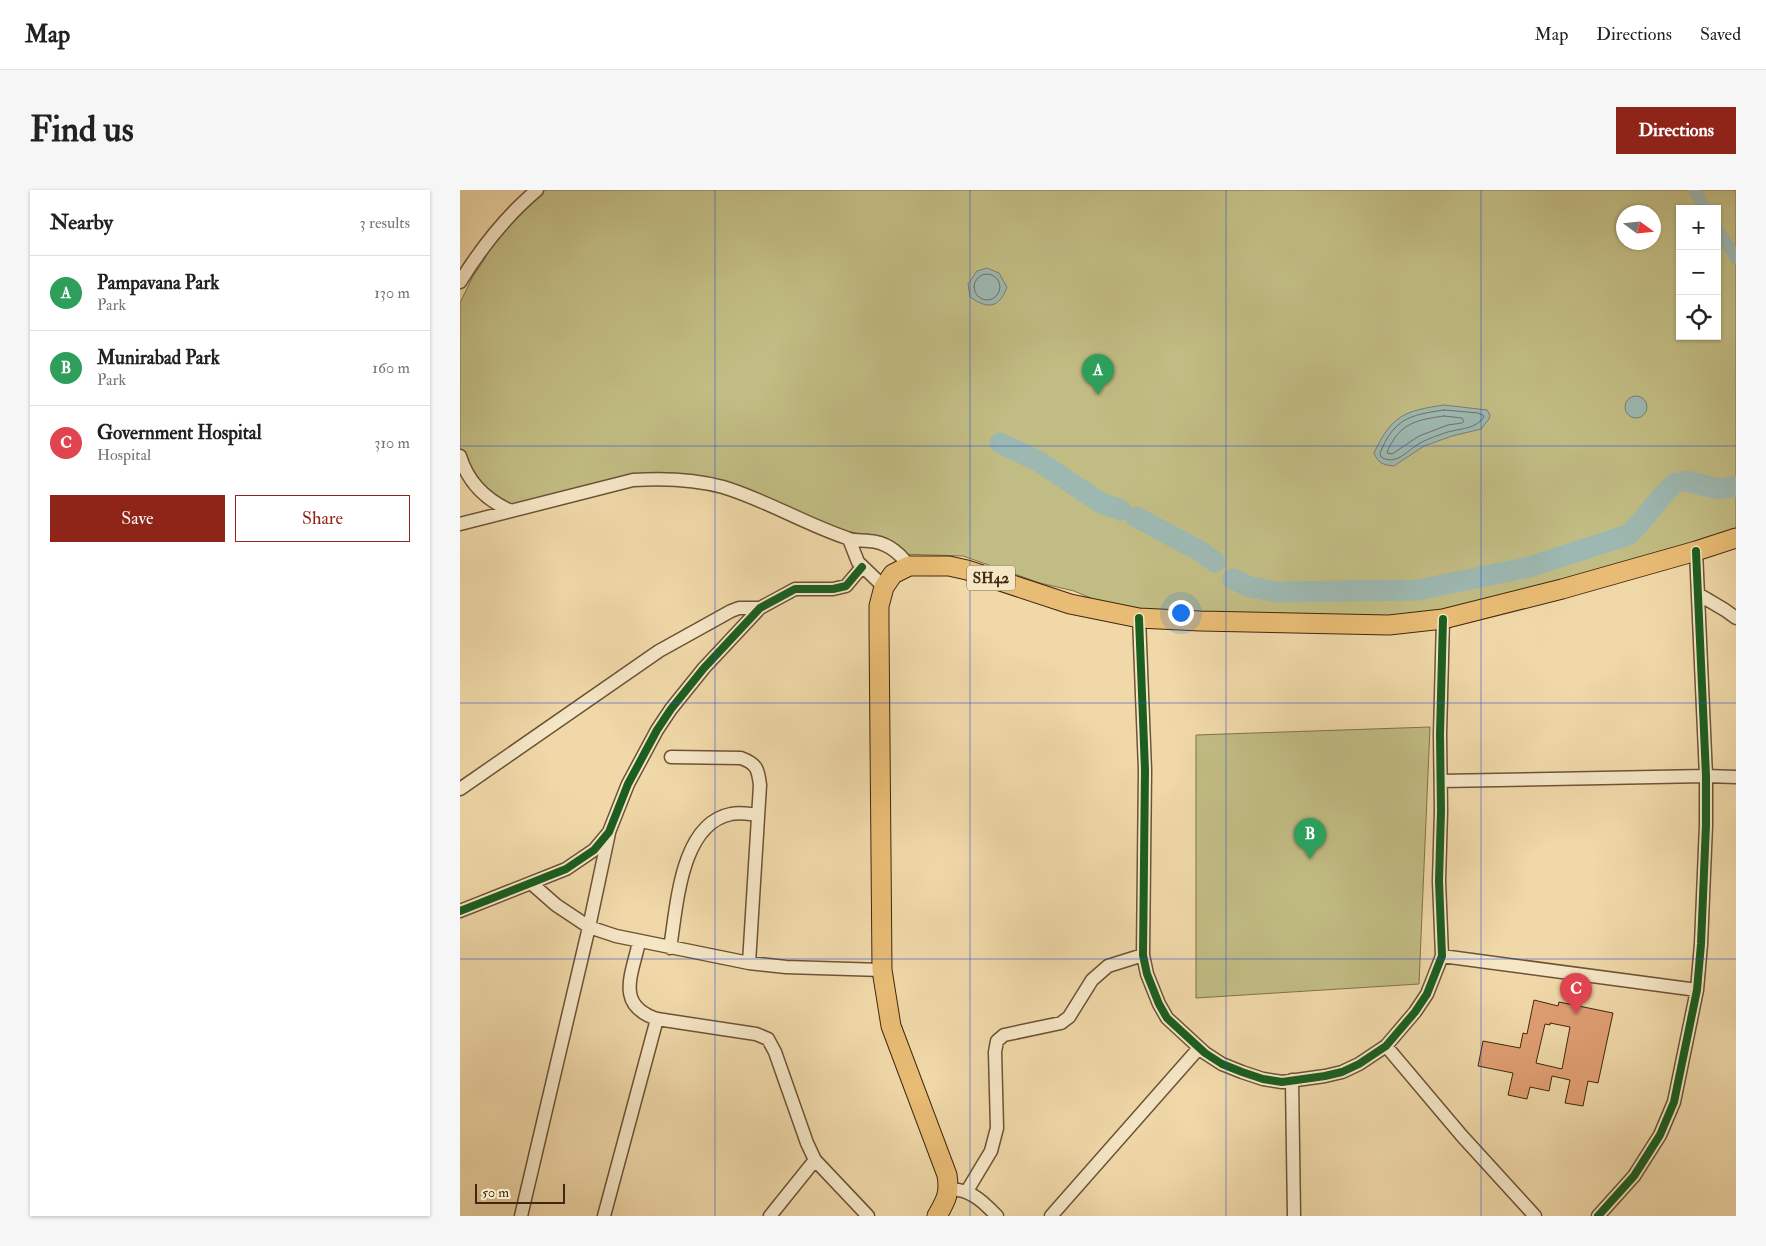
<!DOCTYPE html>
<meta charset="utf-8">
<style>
:root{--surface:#fff;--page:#f6f6f6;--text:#222;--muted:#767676;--line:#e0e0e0;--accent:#8f2418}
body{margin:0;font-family:"IM FELL Double Pica",serif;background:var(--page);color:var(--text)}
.controls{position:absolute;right:15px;top:15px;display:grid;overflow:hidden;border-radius:0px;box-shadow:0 1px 4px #0004}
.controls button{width:45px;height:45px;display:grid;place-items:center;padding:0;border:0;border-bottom:1px solid var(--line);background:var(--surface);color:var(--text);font:25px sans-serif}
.compass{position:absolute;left:1156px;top:15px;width:45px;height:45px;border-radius:50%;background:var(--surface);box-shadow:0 1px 4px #0004;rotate:105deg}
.scale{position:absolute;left:15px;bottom:12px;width:90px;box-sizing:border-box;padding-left:5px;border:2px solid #41270f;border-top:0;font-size:14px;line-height:18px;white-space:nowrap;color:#41270f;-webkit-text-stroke:4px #f5e6c6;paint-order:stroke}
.you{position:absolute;left:720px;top:422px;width:18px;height:18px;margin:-12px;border:4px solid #fff;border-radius:50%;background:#1a73e8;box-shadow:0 0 0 8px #1a73e833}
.badge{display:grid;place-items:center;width:32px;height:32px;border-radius:50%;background:var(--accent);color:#fff;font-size:16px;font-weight:700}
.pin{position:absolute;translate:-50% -41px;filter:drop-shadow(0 1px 2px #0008)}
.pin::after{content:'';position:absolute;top:26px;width:18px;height:15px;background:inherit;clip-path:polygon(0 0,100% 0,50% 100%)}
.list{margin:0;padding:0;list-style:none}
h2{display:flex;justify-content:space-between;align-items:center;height:65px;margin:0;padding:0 20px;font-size:21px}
h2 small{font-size:16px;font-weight:400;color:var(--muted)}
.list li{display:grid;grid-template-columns:32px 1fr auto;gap:15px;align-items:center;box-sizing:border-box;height:75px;padding:0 20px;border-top:1px solid var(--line)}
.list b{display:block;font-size:19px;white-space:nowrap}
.list p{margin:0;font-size:16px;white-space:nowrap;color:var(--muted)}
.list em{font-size:16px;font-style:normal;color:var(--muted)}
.actions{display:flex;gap:10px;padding:15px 20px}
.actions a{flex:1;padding:11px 0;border:1px solid var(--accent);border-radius:0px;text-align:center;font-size:18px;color:var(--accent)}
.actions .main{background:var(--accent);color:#fff}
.icon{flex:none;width:28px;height:28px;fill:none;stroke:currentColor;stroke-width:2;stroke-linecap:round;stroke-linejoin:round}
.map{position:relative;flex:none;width:1276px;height:1026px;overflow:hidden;border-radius:0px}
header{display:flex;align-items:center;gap:30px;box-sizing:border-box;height:70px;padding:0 25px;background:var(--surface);border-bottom:1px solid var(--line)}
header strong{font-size:24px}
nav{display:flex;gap:28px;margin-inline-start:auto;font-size:18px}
.intro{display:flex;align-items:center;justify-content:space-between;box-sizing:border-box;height:120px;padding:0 30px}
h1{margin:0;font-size:35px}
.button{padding:12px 22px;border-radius:0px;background:var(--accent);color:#fff;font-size:18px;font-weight:700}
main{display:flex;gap:30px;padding:0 30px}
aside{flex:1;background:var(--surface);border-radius:0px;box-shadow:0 1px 4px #0004}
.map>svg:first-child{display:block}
.green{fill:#c1bc83;stroke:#817249;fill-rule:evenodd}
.water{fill:#9db8b1;stroke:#787e70}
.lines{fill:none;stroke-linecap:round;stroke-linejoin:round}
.shore{stroke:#6f7060;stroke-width:1}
.canal{stroke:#9db8b1;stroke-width:12}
.river{stroke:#9db8b1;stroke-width:21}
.building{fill:#e09f73;stroke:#41270f;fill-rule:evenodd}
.minor-casing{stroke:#6d5335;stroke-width:15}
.primary-casing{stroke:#41270f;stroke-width:21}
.minor{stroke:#f5e6c6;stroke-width:12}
.primary{stroke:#e8bc74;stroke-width:19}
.cycleway-casing{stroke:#f5e6c6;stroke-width:11}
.cycleway{stroke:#1b5e20;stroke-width:8}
.grid{fill:none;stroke:#1d4ed8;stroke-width:1;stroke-opacity:0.55}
.labels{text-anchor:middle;stroke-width:5;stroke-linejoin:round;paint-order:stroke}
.shield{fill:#f5e6c6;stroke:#776046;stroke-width:1}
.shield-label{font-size:15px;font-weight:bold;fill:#41270f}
</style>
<header>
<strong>Map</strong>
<nav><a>Map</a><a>Directions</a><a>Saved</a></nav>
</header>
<div class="intro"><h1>Find us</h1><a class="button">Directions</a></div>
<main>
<aside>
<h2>Nearby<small>3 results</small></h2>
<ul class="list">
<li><span class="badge" style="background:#2e9e5b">A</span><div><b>Pampavana Park</b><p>Park</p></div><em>130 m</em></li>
<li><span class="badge" style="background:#2e9e5b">B</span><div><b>Munirabad Park</b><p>Park</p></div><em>160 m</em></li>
<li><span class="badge" style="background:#e0444e">C</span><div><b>Government Hospital</b><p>Hospital</p></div><em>310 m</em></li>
</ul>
<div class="actions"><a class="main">Save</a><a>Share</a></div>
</aside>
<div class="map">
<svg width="1276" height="1026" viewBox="0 0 1276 1026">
<rect width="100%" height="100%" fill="#f0d8a8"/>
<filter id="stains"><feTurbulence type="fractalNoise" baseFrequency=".004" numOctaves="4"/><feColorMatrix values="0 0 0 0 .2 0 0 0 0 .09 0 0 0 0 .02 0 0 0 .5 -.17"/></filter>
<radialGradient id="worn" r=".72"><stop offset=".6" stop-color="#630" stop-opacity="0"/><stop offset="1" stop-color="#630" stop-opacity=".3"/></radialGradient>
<!-- green -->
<path class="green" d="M78,0H1276V348L983,429L679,428L614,401L580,393L503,366L440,364L389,349L291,308L202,288L51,321L28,308L0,263V113L13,86L23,72L43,32ZM1220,19H1257V146H1220ZM1164,22H1194V52H1164Z
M970,537L959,794L736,808V545Z"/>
<!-- water -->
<path class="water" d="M527,78L539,83L547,97C539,119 527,119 510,107L508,94L517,81Z
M1165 217a11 11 0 1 1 22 0a11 11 0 1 1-22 0Z
M984,215L1027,220L1030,225L1029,229L1021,239L992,246L964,256L934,276C923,275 918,273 914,263C932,225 944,221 984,215Z"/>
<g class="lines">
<!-- shore -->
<path class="shore" d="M514 97a13 13 0 1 1 26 0a13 13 0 1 1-26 0Z
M984,220L1018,223L1023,225L1024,227C1016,238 1005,238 992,241C986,242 968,249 962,252C949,258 937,277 921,267L920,263C934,229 949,225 984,220Z
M984,226L1002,228L1004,231L1002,233L988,235L959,246L932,264L927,263C928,258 931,254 934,249C946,231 964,229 984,226Z"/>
<!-- canal -->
<path class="canal" d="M1234,0L1245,19
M1257,39L1276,68"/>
<!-- river -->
<path class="river" d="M540,253L578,271L641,313L661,320
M1226,291L1259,299L1276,296
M676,327L740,361L755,372
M773,389L790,397L818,402L958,400L1069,377L1168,345C1186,330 1196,309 1215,293"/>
</g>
<!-- building -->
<path class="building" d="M1074,810L1098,816L1099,812L1153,823L1138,893L1128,891L1123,916L1105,913L1110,890L1092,886L1089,901L1070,897L1067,909L1048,905L1053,883L1018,876L1023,851L1060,858L1063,843L1067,844ZM1090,833L1110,837L1102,879L1076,873L1085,834L1090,835Z"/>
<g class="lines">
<defs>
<path id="minor" d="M0,92C21,58 46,26 77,0
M0,266C8,293 26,310 51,321
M0,334L173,290C203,288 234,289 263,297C306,310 345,334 387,348C393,351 402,350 409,351C427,352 439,362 449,376
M389,349L398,372L424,397
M1238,404L1265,420L1276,428
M679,428L685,580L683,765L687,784L699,814L707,828L745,863L762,874L782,882L803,889L822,892L865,886L882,882L899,874L926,856L955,822L967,804L982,766L979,691L981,621L980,544L983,429
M211,567L281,568C297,574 298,579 300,595L289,773
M981,591L1246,586L1276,587
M0,599L199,461L271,421L279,418H300
M71,693L96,715L129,737L156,746L289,773L326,777L422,780
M0,721L106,679L134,660L149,642L168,594L197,540L211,519L244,478L300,418L335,399H373L386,396L402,377
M179,752C172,785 155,815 197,829L296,844L308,849L315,862L347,953L355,970L408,1026
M210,758C217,717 220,634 271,624C280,622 289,624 298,625
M982,766L1237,800
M926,856L1002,946L1075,1026
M832,890L834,1026
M498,1000C514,1002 526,1015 537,1026
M507,1001L531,961L537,938L535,862L537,851L544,845L601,833L609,827L632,790L648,776L683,765
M61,1026L129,737L149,643
M144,1026L197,829
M310,1026L355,970
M591,1026L739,858
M1138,1026L1174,986L1200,945L1214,912L1237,800L1241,754L1246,635V586L1236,361"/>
<path id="primary" d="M477,1026C486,1010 490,1004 487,985L431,836L422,780L419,436V416L424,397L433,384L449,376H489L507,380L610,414L679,428L740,431L929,435L983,429L1102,399L1236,361L1276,348"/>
</defs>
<!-- minor casing -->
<use href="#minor" class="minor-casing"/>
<!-- primary casing -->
<use href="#primary" class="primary-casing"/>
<!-- minor -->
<use href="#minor" class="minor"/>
<!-- primary -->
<use href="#primary" class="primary"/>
<defs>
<path id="cycleway" d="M679,428L685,580L683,765L687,784L699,814L707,828L745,863L762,874L782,882L803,889L822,892L865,886L882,882L899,874L926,856L955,822L967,804L982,766L979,691L981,621L980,544L983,429
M0,721L106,679L134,660L149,642L168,594L197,540L211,519L244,478L300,418L335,399H373L386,396L402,377
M1138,1026L1174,986L1200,945L1214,912L1237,800L1241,754L1246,635V586L1236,361"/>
</defs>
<!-- cycleway casing -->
<use href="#cycleway" class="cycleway-casing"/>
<!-- cycleway -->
<use href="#cycleway" class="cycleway"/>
</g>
<!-- grid -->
<path class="grid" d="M255,0V1026M510,0V1026M766,0V1026M1021,0V1026M0,256H1276M0,513H1276M0,769H1276"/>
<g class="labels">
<!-- shield labels -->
<rect class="shield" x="507" y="375.5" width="48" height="25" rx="4"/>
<g class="shield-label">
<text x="531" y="393">SH42</text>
</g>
</g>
<rect width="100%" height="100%" filter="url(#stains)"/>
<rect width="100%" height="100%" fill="url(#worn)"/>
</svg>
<div class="controls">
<button>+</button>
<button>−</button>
<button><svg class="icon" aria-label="locate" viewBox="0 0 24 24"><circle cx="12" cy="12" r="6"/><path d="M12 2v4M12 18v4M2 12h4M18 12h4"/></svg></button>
</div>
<svg class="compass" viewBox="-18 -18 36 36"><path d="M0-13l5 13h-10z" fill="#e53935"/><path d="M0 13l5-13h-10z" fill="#767676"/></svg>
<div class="scale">50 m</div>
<div class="you"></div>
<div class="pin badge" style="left:638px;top:205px;background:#2e9e5b">A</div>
<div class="pin badge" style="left:850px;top:669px;background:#2e9e5b">B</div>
<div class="pin badge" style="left:1116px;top:824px;background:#e0444e">C</div>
</div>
</main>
